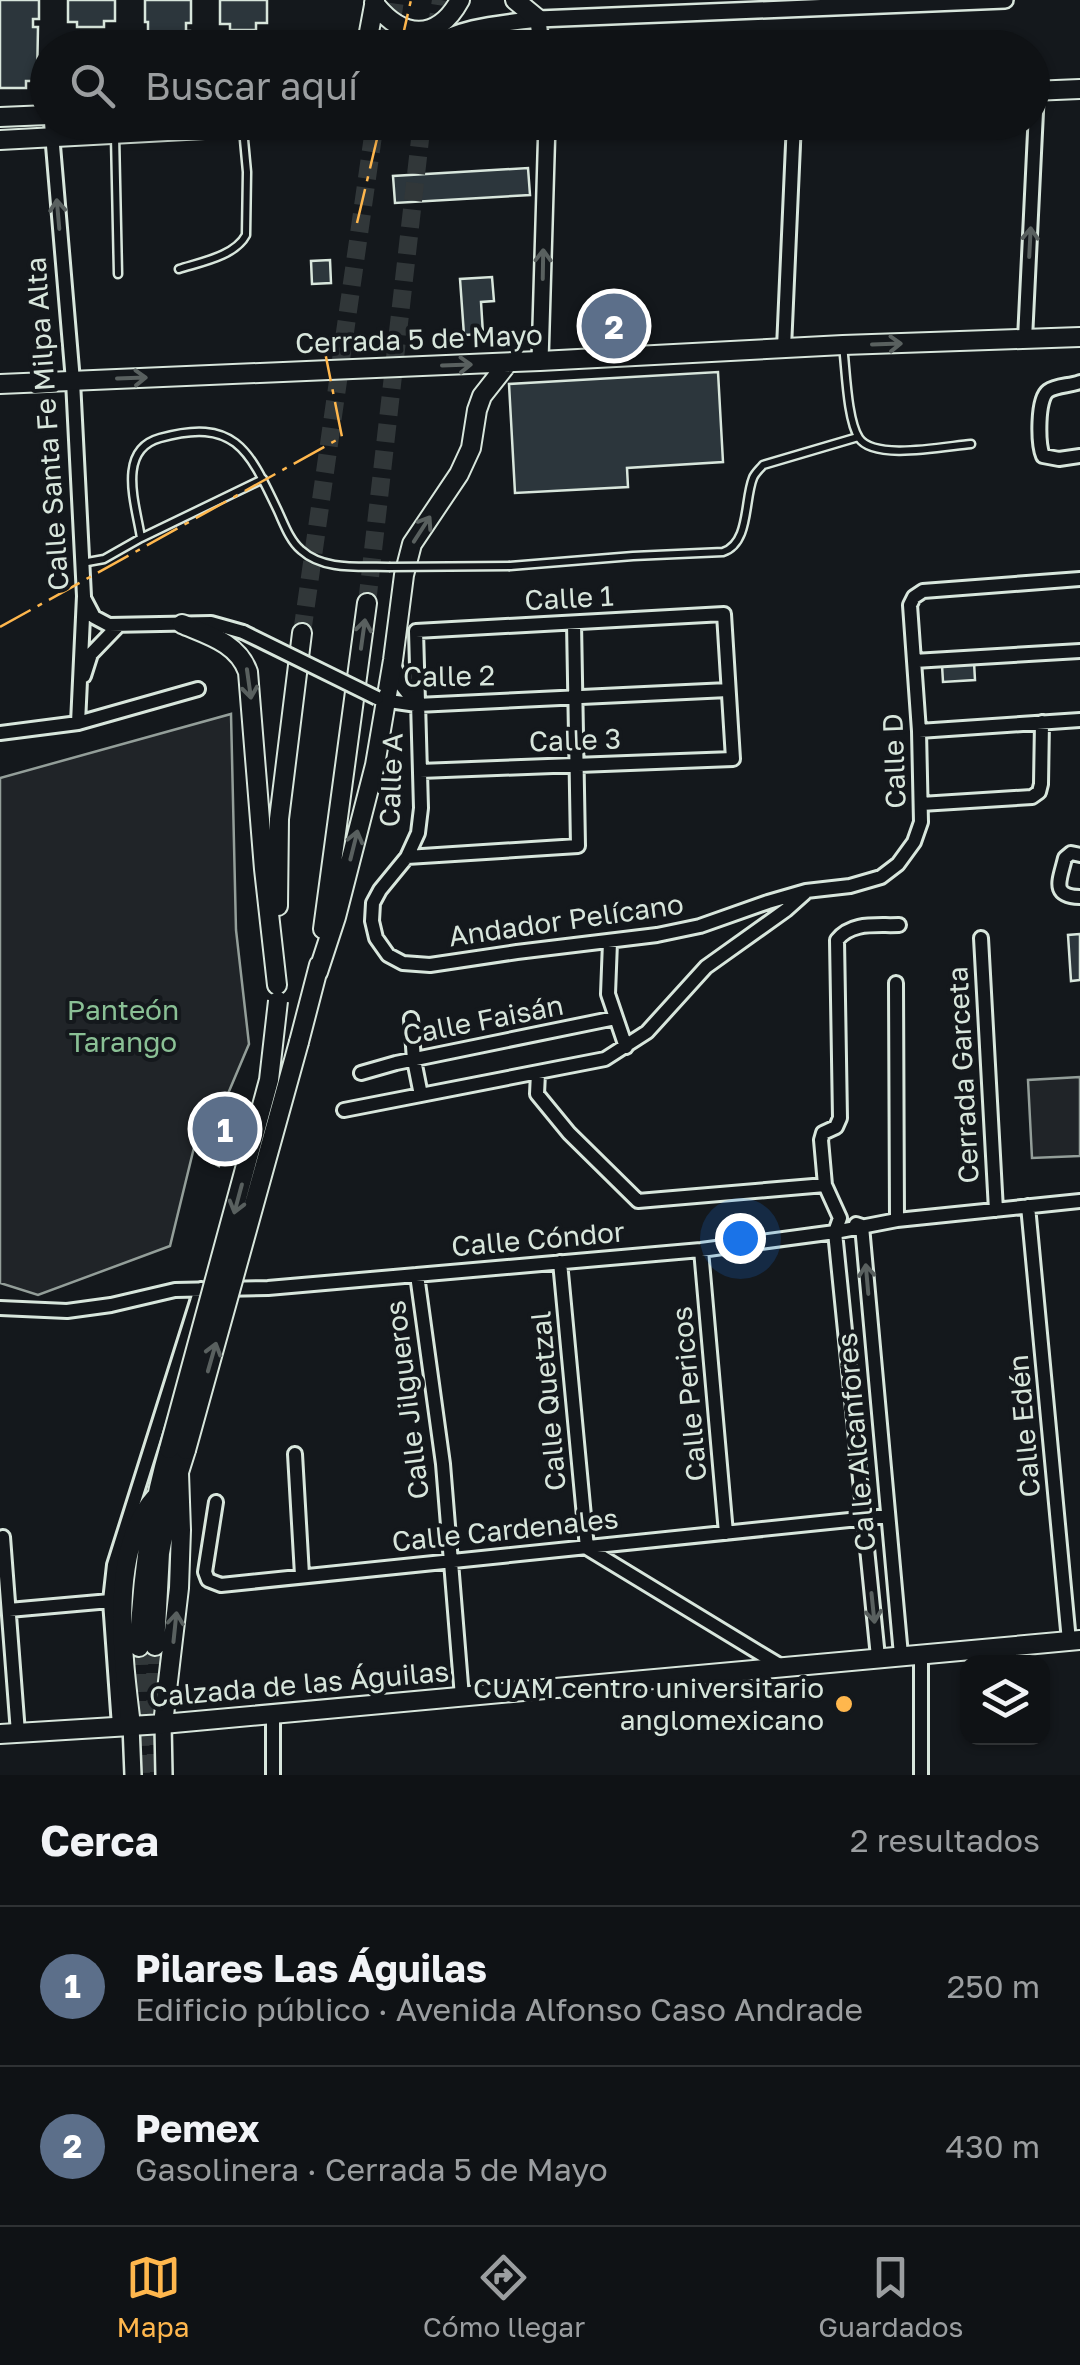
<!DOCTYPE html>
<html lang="es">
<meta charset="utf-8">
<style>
:root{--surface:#0f1215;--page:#181b1e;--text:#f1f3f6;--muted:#9b9ea0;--line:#2f3234;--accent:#ffb74d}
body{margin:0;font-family:"Golos Text",sans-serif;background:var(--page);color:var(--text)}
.controls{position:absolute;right:30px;bottom:30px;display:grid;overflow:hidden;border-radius:20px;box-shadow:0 2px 8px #0004}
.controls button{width:90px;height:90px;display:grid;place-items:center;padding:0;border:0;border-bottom:2px solid var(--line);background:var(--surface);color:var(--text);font:50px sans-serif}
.you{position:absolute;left:740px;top:1238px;width:35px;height:35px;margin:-25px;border:8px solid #fff;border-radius:50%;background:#1a73e8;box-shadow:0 0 0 15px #1a73e833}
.badge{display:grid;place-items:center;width:65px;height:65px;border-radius:50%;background:var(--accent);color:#fff;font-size:32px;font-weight:700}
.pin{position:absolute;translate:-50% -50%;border:5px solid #fff;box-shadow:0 2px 10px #0006}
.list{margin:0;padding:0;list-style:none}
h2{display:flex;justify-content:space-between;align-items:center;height:130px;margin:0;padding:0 40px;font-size:42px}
h2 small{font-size:32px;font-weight:400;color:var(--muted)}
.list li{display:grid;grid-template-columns:65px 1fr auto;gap:30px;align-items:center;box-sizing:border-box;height:160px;padding:0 40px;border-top:2px solid var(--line)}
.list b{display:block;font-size:38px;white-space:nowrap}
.list p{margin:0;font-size:32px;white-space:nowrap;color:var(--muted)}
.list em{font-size:32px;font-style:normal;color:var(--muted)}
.icon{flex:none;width:55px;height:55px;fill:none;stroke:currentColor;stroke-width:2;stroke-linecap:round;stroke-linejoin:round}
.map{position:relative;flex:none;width:1080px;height:1775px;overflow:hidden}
.search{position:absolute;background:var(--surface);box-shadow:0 2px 8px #0004;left:30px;right:30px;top:30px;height:110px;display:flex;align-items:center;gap:25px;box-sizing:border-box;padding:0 35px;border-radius:55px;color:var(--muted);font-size:38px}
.sheet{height:450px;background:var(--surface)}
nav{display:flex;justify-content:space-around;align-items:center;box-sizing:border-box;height:140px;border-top:2px solid var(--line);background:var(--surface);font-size:28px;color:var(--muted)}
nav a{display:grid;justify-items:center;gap:5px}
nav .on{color:var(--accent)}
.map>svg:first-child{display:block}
.green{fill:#202428;stroke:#939e99;stroke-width:2.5}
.building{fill:#2c363c;stroke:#d8e6dc;stroke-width:2.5}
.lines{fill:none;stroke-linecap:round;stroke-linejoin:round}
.secondary-tunnel{stroke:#313739;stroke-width:18;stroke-dasharray:18 9;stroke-linecap:butt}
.service-casing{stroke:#d8e6dc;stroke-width:11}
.minor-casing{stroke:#d8e6dc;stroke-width:18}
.tertiary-casing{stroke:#d8e6dc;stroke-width:20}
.secondary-casing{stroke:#d8e6dc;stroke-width:22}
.service{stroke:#14181c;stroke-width:6}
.minor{stroke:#14181c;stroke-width:12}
.tertiary{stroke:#14181c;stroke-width:15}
.secondary{stroke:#14181c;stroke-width:18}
.service-bridge-casing{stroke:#d8e6dc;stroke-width:11;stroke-linecap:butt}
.minor-bridge-casing{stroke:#d8e6dc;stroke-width:18;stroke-linecap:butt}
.secondary-bridge-casing{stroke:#d8e6dc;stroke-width:22;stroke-linecap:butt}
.service-bridge{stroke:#14181c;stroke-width:6}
.minor-bridge{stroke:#14181c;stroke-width:12}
.secondary-bridge{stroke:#14181c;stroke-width:18}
.power{stroke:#ffb74d;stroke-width:2.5;stroke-dasharray:35 8 5 8;stroke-linecap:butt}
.oneway{stroke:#59605f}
.poi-dot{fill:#ffb74d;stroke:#14181c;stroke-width:4}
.labels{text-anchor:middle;stroke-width:8;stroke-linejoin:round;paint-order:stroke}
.street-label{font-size:28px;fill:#d8e6dc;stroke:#14181c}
.park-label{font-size:28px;fill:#8ac095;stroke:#14181c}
.poi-label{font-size:28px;fill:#d8e6dc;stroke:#14181c;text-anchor:end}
</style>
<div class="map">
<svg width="1080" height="1775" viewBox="0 0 1080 1775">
<rect width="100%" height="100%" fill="#14181c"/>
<!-- green -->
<path class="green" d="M231,714L236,930L249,1044L227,1096L199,1127L170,1246L38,1295L0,1283V778Z
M1080,1077V1156L1032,1158L1028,1080Z"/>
<!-- building -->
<path class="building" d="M0,0H39V19H33V27H38L37,81H26V88H0Z
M68,0H115V21H104V27H77V22H68Z
M145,0H191V23H186V31H190V48H144V34H148V22H145Z
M220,0H267V23H256V30H230V24H220Z
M528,168L530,195L395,203L393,176Z
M330,260L331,283L312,284L311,261Z
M492,277L494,301L481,302L483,334L464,335L460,279Z
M631,315L632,335L598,337L597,318Z
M718,372L723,462L627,468L628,487L515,493L509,384Z
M974,662L975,680L943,682L942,665Z
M1080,934V980L1071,981L1068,935Z
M236,1107L238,1139H223L220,1125H213L212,1112L219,1108Z
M211,1143L226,1151L219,1166L207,1160Z"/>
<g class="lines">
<!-- secondary-tunnel -->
<path class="secondary-tunnel" d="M436,32L441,0
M388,48L395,0
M367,603L422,122
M302,633L375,122
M155,1646L156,1775
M139,1647L141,1775"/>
<defs>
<path id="service" d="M115,136L118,274
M179,269C201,262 235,256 246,235L247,172L243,129
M843,346C846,369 847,420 859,438C874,461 946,446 971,444
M141,538C136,505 116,450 160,438C235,417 249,450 278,511C284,524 290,541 301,550C324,571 360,566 389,567
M82,563L104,559L141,538L263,479
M510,566L633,556L723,552C750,543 744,500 753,478C755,473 760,469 763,465L858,437"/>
<path id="minor" d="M51,122L73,381L84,596L78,723
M1025,339L1037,91
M784,348L794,122
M1080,382C1070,386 1056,385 1048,391C1037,399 1038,444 1043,456L1059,459L1080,456
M84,598L94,617L109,625L211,623L243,632
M914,661L1080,651
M394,664L402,686L417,705
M84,676L91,654L117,627
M382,700L417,705L728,690
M919,731L1080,720
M0,733L78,723L198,689
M420,771L733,759L724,614L416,631L421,808L418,833L407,857L380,890L373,903L372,921L376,938L388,955L403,963L430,965L517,952L657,935L700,926L768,902L806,891L850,886L881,877L898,864L914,842L921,822L919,731L910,605L914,597L923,591L1080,579
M921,804L1032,797L1039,792L1041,784L1042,722
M1080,855L1071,853L1065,858C1060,880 1050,896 1080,897
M407,857L578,846L574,623
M981,938L996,1210
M610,942L608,994L626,1047
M896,983L897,1220
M411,1019L414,1060L421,1095
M361,1073L396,1063L615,1018
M538,1073L537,1094L569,1133L638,1201L825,1185L840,1218L835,1232L878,1657
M344,1110L605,1059L647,1032L706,967L786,910L805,893
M825,1185L821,1140L823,1133L836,1127L840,1118L837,940C852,921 877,926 899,925
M1028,1206L1069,1641
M856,1224L862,1226L901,1655
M701,1250L726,1533
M560,1262L587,1548L781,1666
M417,1275L443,1464L462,1697
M0,1308L67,1311L111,1305L175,1290L268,1288L701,1250L835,1232L897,1220L1080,1201
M295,1454L302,1575
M216,1502L205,1572L208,1580L221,1585L888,1516
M3,1537L18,1733
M9,1610L110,1601
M921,1653V1775
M273,1713V1775
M119,1726L110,1601L114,1565L201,1289"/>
<path id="tertiary" d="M538,19L541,48
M427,48C460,26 500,24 538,19L1005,0
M540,361L547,122
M163,1724L164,1775
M131,1725L133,1775"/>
<path id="secondary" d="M515,0L538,19
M374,3C402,39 437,42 460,0
M366,48L375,0
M1032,91L1080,89
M0,117L48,115
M0,140L223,128L254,122
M0,384L540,361L843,345L1080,337
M182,624C208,635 238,643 248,672L264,869L277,985
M278,906L279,819L302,633
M323,929L367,603
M318,972L336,917L375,765L393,660L404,575L412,544L459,474L471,448L477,410L482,396L508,363
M299,1042L319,965
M155,1646L160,1553L169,1504L186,1450
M139,1647C142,1579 150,1514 169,1449
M163,1724L179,1588L181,1530L179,1473
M131,1725C123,1660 108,1550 155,1498
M0,1734L163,1724L1080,1640"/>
</defs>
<!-- service casing -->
<use href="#service" class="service-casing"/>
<!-- minor casing -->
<use href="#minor" class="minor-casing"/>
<!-- tertiary casing -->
<use href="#tertiary" class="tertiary-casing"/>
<!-- secondary casing -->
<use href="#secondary" class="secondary-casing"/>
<!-- service -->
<use href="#service" class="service"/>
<!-- minor -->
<use href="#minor" class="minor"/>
<!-- tertiary -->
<use href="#tertiary" class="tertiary"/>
<!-- secondary -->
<use href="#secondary" class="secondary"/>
<defs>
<path id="service-bridge" d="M389,567L510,566"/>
<path id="minor-bridge" d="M243,632L377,698"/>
<path id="secondary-bridge" d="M169,1449L269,1080L278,1001
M186,1450L299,1042"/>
</defs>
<!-- service-bridge casing -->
<use href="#service-bridge" class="service-bridge-casing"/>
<!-- minor-bridge casing -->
<use href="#minor-bridge" class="minor-bridge-casing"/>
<!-- secondary-bridge casing -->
<use href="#secondary-bridge" class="secondary-bridge-casing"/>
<!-- service-bridge -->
<use href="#service-bridge" class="service-bridge"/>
<!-- minor-bridge -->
<use href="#minor-bridge" class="minor-bridge"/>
<!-- secondary-bridge -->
<use href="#secondary-bridge" class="secondary-bridge"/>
<!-- power -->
<path class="power" d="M400,48L411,0
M357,223L381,122
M0,627L342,437L320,327"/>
</g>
<!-- one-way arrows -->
<defs><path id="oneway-shaft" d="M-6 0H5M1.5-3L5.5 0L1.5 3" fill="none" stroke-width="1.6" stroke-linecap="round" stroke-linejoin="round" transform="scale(2.5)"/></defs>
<g class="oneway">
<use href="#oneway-shaft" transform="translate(58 214) rotate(-95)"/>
<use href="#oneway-shaft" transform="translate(1030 242) rotate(-87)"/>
<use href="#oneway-shaft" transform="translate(543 264) rotate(-89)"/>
<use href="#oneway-shaft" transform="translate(887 344) rotate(-2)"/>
<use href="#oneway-shaft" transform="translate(457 365) rotate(-2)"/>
<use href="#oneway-shaft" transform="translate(132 378) rotate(-2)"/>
<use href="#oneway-shaft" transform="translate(422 529) rotate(-57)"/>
<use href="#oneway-shaft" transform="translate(363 634) rotate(-82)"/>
<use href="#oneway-shaft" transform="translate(249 684) rotate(82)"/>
<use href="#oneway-shaft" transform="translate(354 845) rotate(-76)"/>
<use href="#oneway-shaft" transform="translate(238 1199) rotate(105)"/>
<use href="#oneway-shaft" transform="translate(867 1279) rotate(-95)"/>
<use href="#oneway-shaft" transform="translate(212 1357) rotate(-74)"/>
<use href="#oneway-shaft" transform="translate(873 1608) rotate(84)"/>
<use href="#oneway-shaft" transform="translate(175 1627) rotate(-84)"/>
</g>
<!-- markers -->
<circle class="poi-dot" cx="844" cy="1704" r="10"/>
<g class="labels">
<!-- street labels -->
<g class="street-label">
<text transform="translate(419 339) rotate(-2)" y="10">Cerrada 5 de Mayo</text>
<text transform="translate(47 424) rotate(-94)" y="10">Calle Santa Fe Milpa Alta</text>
<text transform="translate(569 598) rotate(-3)" y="10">Calle 1</text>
<text transform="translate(449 676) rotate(-1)" y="10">Calle 2</text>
<text transform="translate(575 740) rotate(-2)" y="10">Calle 3</text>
<text transform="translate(894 761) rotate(-92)" y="10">Calle D</text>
<text transform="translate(391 780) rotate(-88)" y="10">Calle A</text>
<text transform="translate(566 920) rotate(-8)" y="10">Andador Pelícano</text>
<text transform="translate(483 1020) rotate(-11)" y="10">Calle Faisán</text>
<text transform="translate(963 1075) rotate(-93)" y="10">Cerrada Garceta</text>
<text transform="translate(538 1239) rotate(-5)" y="10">Calle Cóndor</text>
<text transform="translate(689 1394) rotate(-95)" y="10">Calle Pericos</text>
<text transform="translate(407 1400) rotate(-97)" y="10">Calle Jilgueros</text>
<text transform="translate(548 1401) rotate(-95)" y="10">Calle Quetzal</text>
<text transform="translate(1024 1426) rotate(-95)" y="10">Calle Edén</text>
<text transform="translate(856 1442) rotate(-95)" y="10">Calle Alcanfores</text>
<text transform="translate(505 1530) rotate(-6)" y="10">Calle Cardenales</text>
<text transform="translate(299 1684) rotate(-5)" y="10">Calzada de las Águilas</text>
</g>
<!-- park labels -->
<g class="park-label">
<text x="123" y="1020">Panteón<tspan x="123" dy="32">Tarango</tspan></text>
</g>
<!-- poi labels -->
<g class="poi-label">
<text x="824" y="1698">CUAM centro universitario<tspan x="824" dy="32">anglomexicano</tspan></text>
</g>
</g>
</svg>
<div class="controls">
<button><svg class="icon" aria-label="layers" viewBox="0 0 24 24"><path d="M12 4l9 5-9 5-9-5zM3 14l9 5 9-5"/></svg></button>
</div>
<div class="you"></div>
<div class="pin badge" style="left:225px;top:1129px;background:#5c6f8a">1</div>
<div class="pin badge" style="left:614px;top:326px;background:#5c6f8a">2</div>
<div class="search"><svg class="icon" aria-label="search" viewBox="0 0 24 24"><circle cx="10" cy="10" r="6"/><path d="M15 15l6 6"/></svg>Buscar aquí</div>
</div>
<section class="sheet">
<h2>Cerca<small>2 resultados</small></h2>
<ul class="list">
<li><span class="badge" style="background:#5c6f8a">1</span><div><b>Pilares Las Águilas</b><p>Edificio público · Avenida Alfonso Caso Andrade</p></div><em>250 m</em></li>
<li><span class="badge" style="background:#5c6f8a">2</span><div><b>Pemex</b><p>Gasolinera · Cerrada 5 de Mayo</p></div><em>430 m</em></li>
</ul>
</section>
<nav>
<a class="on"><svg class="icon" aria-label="map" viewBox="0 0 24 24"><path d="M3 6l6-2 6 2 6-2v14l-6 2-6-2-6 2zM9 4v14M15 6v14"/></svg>Mapa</a>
<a><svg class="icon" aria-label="directions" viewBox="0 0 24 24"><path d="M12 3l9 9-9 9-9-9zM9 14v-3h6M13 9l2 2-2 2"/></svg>Cómo llegar</a>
<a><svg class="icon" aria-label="saved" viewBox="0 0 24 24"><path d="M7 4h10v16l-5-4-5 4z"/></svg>Guardados</a>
</nav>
